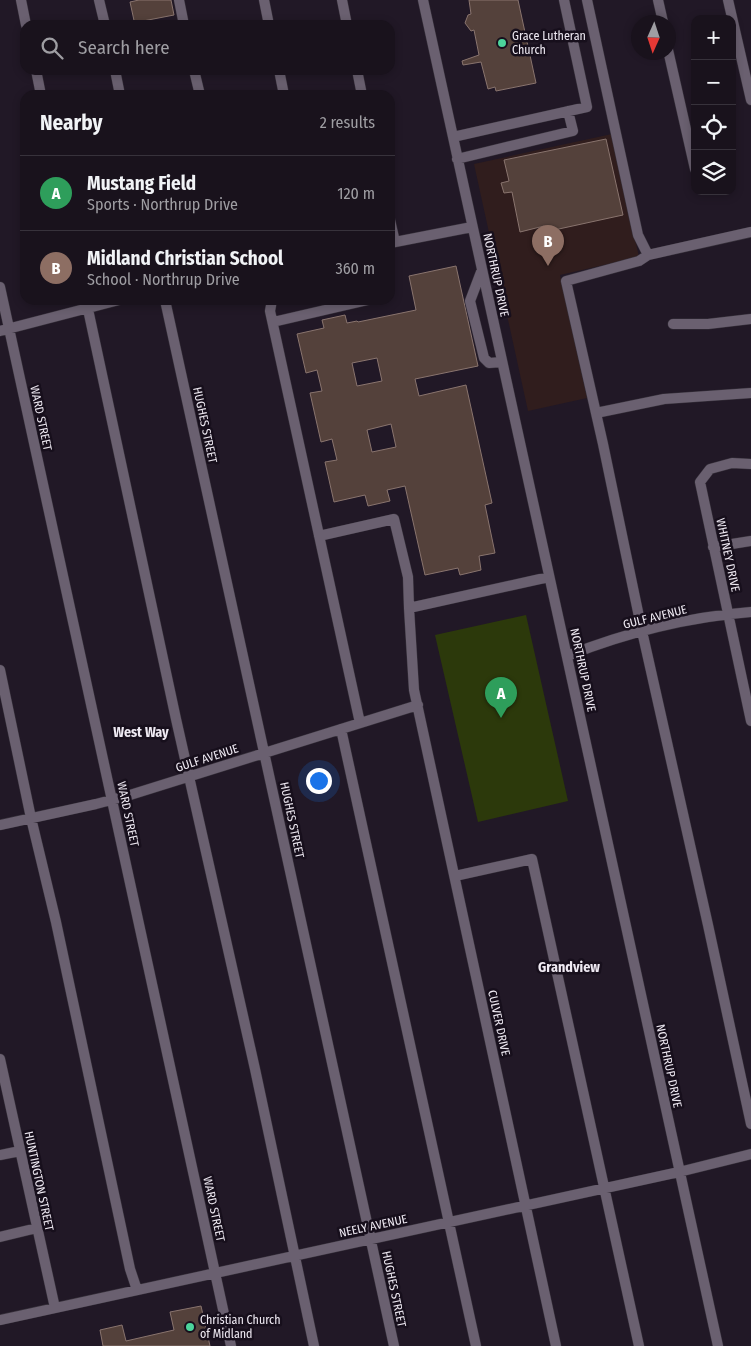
<!DOCTYPE html>
<meta charset="utf-8">
<style>
:root{--surface:#19121c;--page:#221b25;--text:#f1f3f6;--muted:#9f9ea3;--line:#37323b;--accent:#4cd49b}
body{margin:0;font-family:"Fira Sans Condensed",sans-serif;background:var(--page);color:var(--text)}
.controls{position:absolute;right:15px;top:15px;display:grid;overflow:hidden;border-radius:10px;box-shadow:0 2px 8px #0003}
.controls button{width:45px;height:45px;display:grid;place-items:center;padding:0;border:0;border-bottom:1px solid var(--line);background:var(--surface);color:var(--text);font:25px sans-serif}
.compass{position:absolute;left:631px;top:15px;width:45px;height:45px;border-radius:50%;background:var(--surface);box-shadow:0 2px 8px #0003;rotate:183deg}
.you{position:absolute;left:318px;top:780px;width:18px;height:18px;margin:-12px;border:4px solid #fff;border-radius:50%;background:#1a73e8;box-shadow:0 0 0 8px #1a73e833}
.badge{display:grid;place-items:center;width:32px;height:32px;border-radius:50%;background:var(--accent);color:#fff;font-size:16px;font-weight:700}
.pin{position:absolute;translate:-50% -41px;filter:drop-shadow(0 1px 2px #0008)}
.pin::after{content:'';position:absolute;top:26px;width:18px;height:15px;background:inherit;clip-path:polygon(0 0,100% 0,50% 100%)}
.list{margin:0;padding:0;list-style:none}
h2{display:flex;justify-content:space-between;align-items:center;height:65px;margin:0;padding:0 20px;font-size:21px}
h2 small{font-size:16px;font-weight:400;color:var(--muted)}
.list li{display:grid;grid-template-columns:32px 1fr auto;gap:15px;align-items:center;box-sizing:border-box;height:75px;padding:0 20px;border-top:1px solid var(--line)}
.list b{display:block;font-size:19px;white-space:nowrap}
.list p{margin:0;font-size:16px;white-space:nowrap;color:var(--muted)}
.list em{font-size:16px;font-style:normal;color:var(--muted)}
.icon{flex:none;width:28px;height:28px;fill:none;stroke:currentColor;stroke-width:2;stroke-linecap:round;stroke-linejoin:round}
.map{position:relative;flex:none;width:751px;height:1346px;overflow:hidden}
.search{position:absolute;background:var(--surface);box-shadow:0 2px 8px #0003;left:20px;top:20px;width:375px;height:55px;display:flex;align-items:center;gap:12px;box-sizing:border-box;padding:0 18px;border-radius:15px;color:var(--muted);font-size:19px}
.panel{position:absolute;background:var(--surface);box-shadow:0 2px 8px #0003;left:20px;top:90px;width:375px;height:215px;border-radius:15px}
.map>svg:first-child{display:block}
.education{fill:#301d1d}
.green{fill:#2c390b}
.building{fill:#54413b;stroke:#89746e;fill-rule:evenodd}
.lines{fill:none;stroke-linecap:round;stroke-linejoin:round}
.minor-casing{stroke:#38323c;stroke-width:11}
.minor{stroke:#6a6070;stroke-width:10}
.poi-dot{fill:#4cd49b;stroke:#170f1c;stroke-width:2}
.labels{text-anchor:middle;stroke-width:5;stroke-linejoin:round;paint-order:stroke}
.poi-label{font-size:12px;fill:#efeaf3;stroke:#170f1c;text-anchor:start}
.street-label{font-size:12px;fill:#efeaf3;stroke:#170f1c}
.neighbourhood-label{font-size:14px;font-weight:bold;fill:#efeaf3;stroke:#170f1c}
</style>
<div class="map">
<svg width="751" height="1346" viewBox="0 0 751 1346">
<rect width="100%" height="100%" fill="#211826"/>
<!-- education -->
<path class="education" d="M612,134L639,257L560,275L587,398L528,411L474,164Z"/>
<!-- green -->
<path class="green" d="M526,615L568,801L478,822L435,635Z"/>
<!-- building -->
<path class="building" d="M139,0H171L174,15L143,21L144,25H135L130,2Z
M469,0H518L536,83L496,91L495,87L488,89L481,62L463,65L462,61L479,55L474,30L471,31L465,23L468,15L471,14Z
M606,139L623,215L545,232L544,226L520,232L512,192L504,193L501,183L509,181L504,160Z
M456,266L478,366L415,379L419,396L466,385L492,503L485,505L495,553L479,556L481,570L460,575L458,568L425,575L405,486L387,490L390,501L368,506L365,495L334,502L325,462L337,460L332,439L321,442L310,393L322,391L317,370L306,373L297,334L324,328L322,320L345,315L347,323L357,321L358,322L416,310L409,276ZM377,358L382,381L357,386L352,363ZM391,424L396,447L372,452L367,430Z
M201,1306L210,1346H103L100,1330L122,1325L126,1341L174,1330L170,1312Z"/>
<g class="lines">
<defs>
<path id="minor" d="M21,0L26,25
M99,0L105,25
M179,0L184,25
M264,0L269,25
M342,0L347,25
M423,0L718,1346
M587,0L638,235L648,255
M658,0L663,22
M728,0L751,100
M668,50L695,169
M36,70L41,95
M115,70L120,95
M194,70L200,95
M279,70L284,95
M357,70L362,95
M453,137L587,107L564,0
M457,159L573,131L568,111
M390,220L395,242
M751,232L657,253L648,255L639,261L566,281L603,444L642,631L708,925L751,1124
M390,243L472,227
M481,272L470,301L484,358L489,363L502,362
M0,287L231,1346
M86,300L176,719L255,1069L314,1346
M165,300L394,1346
M272,300L270,311L360,723
M273,322L368,300
M673,324H708L751,319
M0,331L119,300
M596,413L664,399L751,393
M751,464L732,463L710,469L700,482L751,721
M319,536L394,519L408,577L409,608
M713,547L751,541
M549,577L409,608L414,690L556,1346
M567,656C625,633 688,617 751,612
M0,670L31,818L56,922L130,1269L137,1290
M341,729L476,1346
M0,825L96,804L130,795L418,705
M455,876L532,859L639,1346
M0,1059L55,1308
M0,1155L20,1151
M0,1237L37,1228
M0,1320L679,1172L751,1154"/>
</defs>
<!-- minor casing -->
<use href="#minor" class="minor-casing"/>
<!-- minor -->
<use href="#minor" class="minor"/>
</g>
<!-- markers -->
<g class="poi-dot">
<circle cx="502" cy="43" r="5"/>
<circle cx="190" cy="1327" r="5"/>
</g>
<g class="labels">
<!-- poi labels -->
<g class="poi-label">
<text x="512" y="40">Grace Lutheran<tspan x="512" dy="14">Church</tspan></text>
<text x="200" y="1324">Christian Church<tspan x="200" dy="14">of Midland</tspan></text>
</g>
<!-- street labels -->
<g class="street-label">
<text transform="translate(496 275) rotate(78)" y="4">NORTHRUP DRIVE</text>
<text transform="translate(41 418) rotate(78)" y="4">WARD STREET</text>
<text transform="translate(205 425) rotate(78)" y="4">HUGHES STREET</text>
<text transform="translate(728 555) rotate(78)" y="4">WHITNEY DRIVE</text>
<text transform="translate(655 617) rotate(-14)" y="4">GULF AVENUE</text>
<text transform="translate(583 670) rotate(78)" y="4">NORTHRUP DRIVE</text>
<text transform="translate(207 758) rotate(-18)" y="4">GULF AVENUE</text>
<text transform="translate(128 814) rotate(78)" y="4">WARD STREET</text>
<text transform="translate(292 820) rotate(78)" y="4">HUGHES STREET</text>
<text transform="translate(499 1023) rotate(78)" y="4">CULVER DRIVE</text>
<text transform="translate(669 1066) rotate(78)" y="4">NORTHRUP DRIVE</text>
<text transform="translate(39 1181) rotate(78)" y="4">HUNTINGTON STREET</text>
<text transform="translate(214 1209) rotate(78)" y="4">WARD STREET</text>
<text transform="translate(373 1226) rotate(-12)" y="4">NEELY AVENUE</text>
<text transform="translate(394 1289) rotate(78)" y="4">HUGHES STREET</text>
</g>
<!-- neighbourhood labels -->
<g class="neighbourhood-label">
<text x="141" y="737">West Way</text>
<text x="569" y="972">Grandview</text>
</g>
</g>
</svg>
<div class="controls">
<button>+</button>
<button>−</button>
<button><svg class="icon" aria-label="locate" viewBox="0 0 24 24"><circle cx="12" cy="12" r="6"/><path d="M12 2v4M12 18v4M2 12h4M18 12h4"/></svg></button>
<button><svg class="icon" aria-label="layers" viewBox="0 0 24 24"><path d="M12 4l9 5-9 5-9-5zM3 14l9 5 9-5"/></svg></button>
</div>
<svg class="compass" viewBox="-18 -18 36 36"><path d="M0-13l5 13h-10z" fill="#e53935"/><path d="M0 13l5-13h-10z" fill="#9f9ea3"/></svg>
<div class="you"></div>
<div class="pin badge" style="left:501px;top:718px;background:#2e9e5b">A</div>
<div class="pin badge" style="left:548px;top:266px;background:#8d6e63">B</div>
<div class="search"><svg class="icon" aria-label="search" viewBox="0 0 24 24"><circle cx="10" cy="10" r="6"/><path d="M15 15l6 6"/></svg>Search here</div>
<section class="panel">
<h2>Nearby<small>2 results</small></h2>
<ul class="list">
<li><span class="badge" style="background:#2e9e5b">A</span><div><b>Mustang Field</b><p>Sports · Northrup Drive</p></div><em>120 m</em></li>
<li><span class="badge" style="background:#8d6e63">B</span><div><b>Midland Christian School</b><p>School · Northrup Drive</p></div><em>360 m</em></li>
</ul>
</section>
</div>
